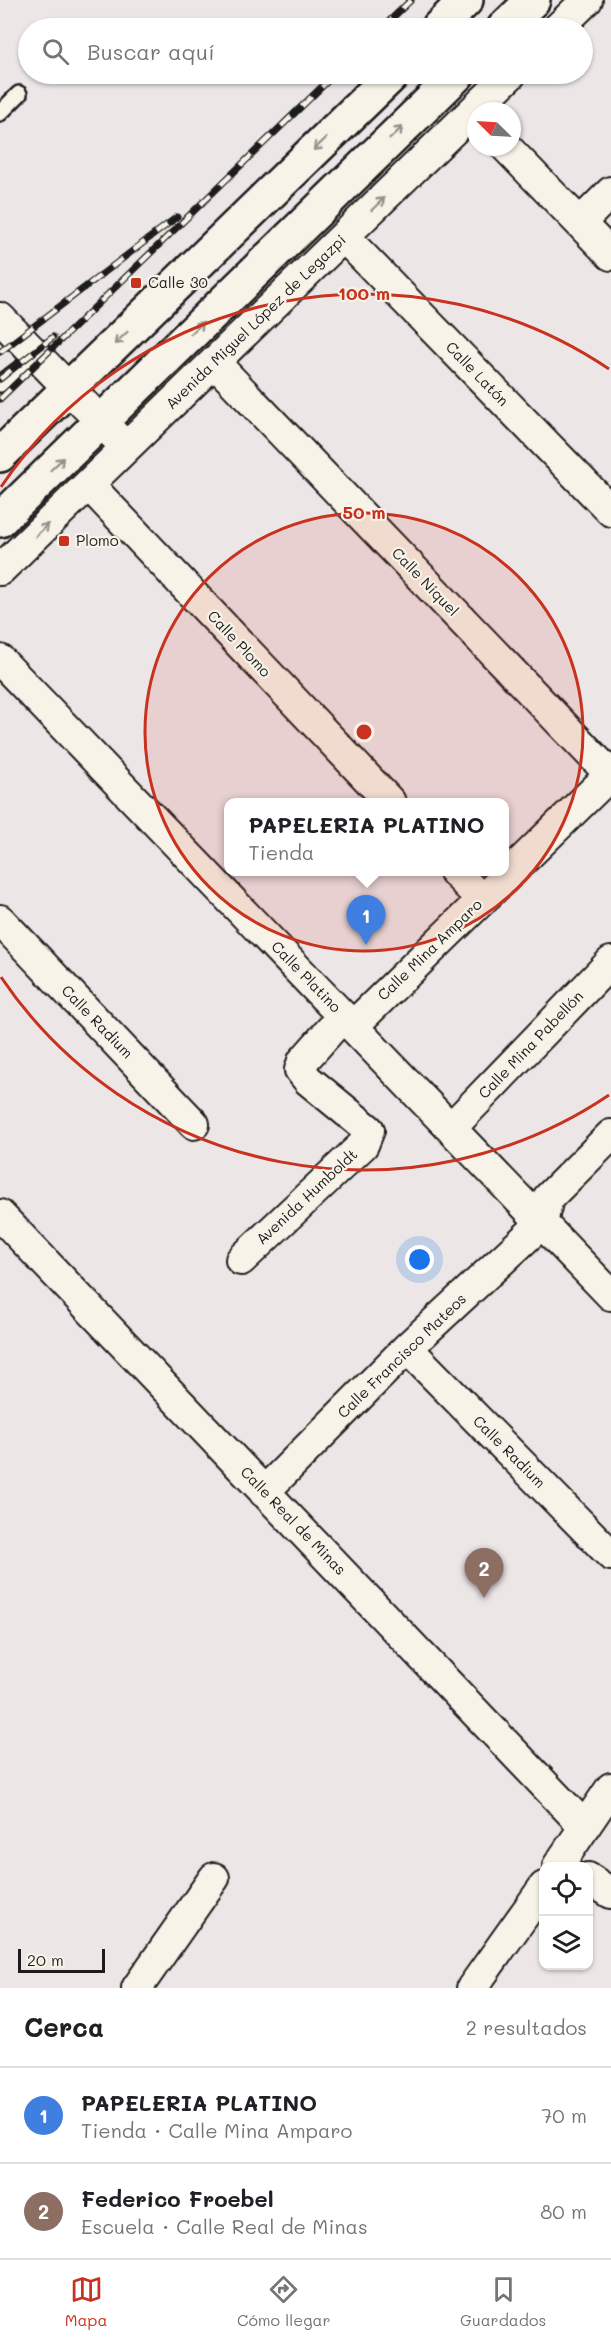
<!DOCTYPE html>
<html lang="es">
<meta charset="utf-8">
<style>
:root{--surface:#fff;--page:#f2f2f2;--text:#202124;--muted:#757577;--line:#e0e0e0;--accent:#c8321e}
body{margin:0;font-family:Mali,sans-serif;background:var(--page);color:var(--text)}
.controls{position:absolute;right:18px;bottom:18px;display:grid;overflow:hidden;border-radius:12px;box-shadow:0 2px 4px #0004}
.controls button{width:54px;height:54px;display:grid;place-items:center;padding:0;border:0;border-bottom:2px solid var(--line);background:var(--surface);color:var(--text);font:30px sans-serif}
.compass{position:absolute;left:467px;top:102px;width:54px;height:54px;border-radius:50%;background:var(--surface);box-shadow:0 2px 4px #0004;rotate:294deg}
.scale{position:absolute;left:18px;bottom:15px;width:87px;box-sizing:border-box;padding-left:6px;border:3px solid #1c1c1c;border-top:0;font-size:16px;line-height:21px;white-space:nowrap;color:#1c1c1c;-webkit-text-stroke:4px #f7f3e8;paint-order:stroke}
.you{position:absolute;left:420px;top:1260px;width:21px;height:21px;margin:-15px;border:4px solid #fff;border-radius:50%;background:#1a73e8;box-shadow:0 0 0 9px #1a73e833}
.badge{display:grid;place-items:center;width:39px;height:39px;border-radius:50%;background:var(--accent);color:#fff;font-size:20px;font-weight:700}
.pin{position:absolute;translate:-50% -50px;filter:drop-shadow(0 2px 3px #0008)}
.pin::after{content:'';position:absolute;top:32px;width:21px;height:18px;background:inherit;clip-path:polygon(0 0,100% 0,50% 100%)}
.popup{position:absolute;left:224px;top:798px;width:285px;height:78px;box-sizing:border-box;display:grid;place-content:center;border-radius:12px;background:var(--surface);filter:drop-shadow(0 2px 4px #0005);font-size:20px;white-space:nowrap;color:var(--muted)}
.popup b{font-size:22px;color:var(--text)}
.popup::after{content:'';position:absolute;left:50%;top:100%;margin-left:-12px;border:12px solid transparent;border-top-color:var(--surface)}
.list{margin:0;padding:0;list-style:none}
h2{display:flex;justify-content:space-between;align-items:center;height:78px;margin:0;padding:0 24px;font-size:26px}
h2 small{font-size:20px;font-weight:400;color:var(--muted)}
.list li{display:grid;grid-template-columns:39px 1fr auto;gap:18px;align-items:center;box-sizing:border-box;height:96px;padding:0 24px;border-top:2px solid var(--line)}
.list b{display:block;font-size:22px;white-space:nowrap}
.list p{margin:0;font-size:20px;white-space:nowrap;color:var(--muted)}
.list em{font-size:20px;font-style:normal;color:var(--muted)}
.icon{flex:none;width:33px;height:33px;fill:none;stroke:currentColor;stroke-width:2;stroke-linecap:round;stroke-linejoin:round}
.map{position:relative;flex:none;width:611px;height:1988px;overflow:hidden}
.search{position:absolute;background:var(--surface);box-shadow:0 2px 4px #0004;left:18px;right:18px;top:18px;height:66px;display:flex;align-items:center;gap:15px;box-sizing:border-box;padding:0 21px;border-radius:33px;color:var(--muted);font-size:22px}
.sheet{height:270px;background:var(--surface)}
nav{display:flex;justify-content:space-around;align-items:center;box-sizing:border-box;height:84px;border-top:2px solid var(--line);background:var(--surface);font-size:16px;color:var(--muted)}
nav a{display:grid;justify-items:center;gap:3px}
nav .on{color:var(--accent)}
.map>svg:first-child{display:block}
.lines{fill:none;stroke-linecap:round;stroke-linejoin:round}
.lane-casing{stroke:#1c1c1c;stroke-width:20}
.street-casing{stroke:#1c1c1c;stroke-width:34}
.secondary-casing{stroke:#1c1c1c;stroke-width:38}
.lane{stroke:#f7f3e8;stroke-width:15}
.street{stroke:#f7f3e8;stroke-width:30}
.secondary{stroke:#f7f3e8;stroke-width:33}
.rail-casing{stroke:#1c1c1c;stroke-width:7}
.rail{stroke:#f7f3e8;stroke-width:4.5;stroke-dasharray:14;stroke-linecap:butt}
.oneway{stroke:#94928c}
.ring{fill:none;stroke:#c8321e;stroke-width:3}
.poi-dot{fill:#c8321e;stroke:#f7f3e8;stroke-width:2}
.labels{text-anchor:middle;stroke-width:4.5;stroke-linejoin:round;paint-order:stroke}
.poi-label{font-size:15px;fill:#1c1c1c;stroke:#f7f3e8;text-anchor:start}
.street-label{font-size:15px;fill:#1c1c1c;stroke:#f7f3e8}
.centre{fill:#c8321e;stroke:#f7f3e8;stroke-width:3}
.ring-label{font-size:18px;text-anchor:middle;font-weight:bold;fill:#c8321e;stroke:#f7f3e8;stroke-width:4.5;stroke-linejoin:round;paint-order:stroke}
</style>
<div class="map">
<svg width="611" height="1988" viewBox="0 0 611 1988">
<rect width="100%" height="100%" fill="#ece6e7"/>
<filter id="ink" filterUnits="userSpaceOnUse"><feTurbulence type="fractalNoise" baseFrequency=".0167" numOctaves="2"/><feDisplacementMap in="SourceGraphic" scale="12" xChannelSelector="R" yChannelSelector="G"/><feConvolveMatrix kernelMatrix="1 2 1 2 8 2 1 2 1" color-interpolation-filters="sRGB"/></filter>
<g filter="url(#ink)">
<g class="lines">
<defs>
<path id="lane" d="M0,113L19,94
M0,384L37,356"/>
<path id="street" d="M558,28L587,0
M506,147L611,255
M580,223L611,192
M344,237L611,511
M0,318L117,438
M215,363L611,775
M89,485L390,802
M0,570L511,74
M0,660L611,1295
M455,872L482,900
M0,920L194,1124
M353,1026L611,774
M451,1128L611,962
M0,1215L585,1827
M241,1260L363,1145L369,1130L308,1080L300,1070L303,1061L343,1016
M407,1348L611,1555
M264,1492L407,1348L542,1223L548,1198L611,1135
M558,1866L611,1788
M588,1878L611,1893
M137,1988L214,1878
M472,1988L544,1887"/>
<path id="secondary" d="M438,28L466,0
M504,28L533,0
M0,455L393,74
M0,520L458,74"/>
</defs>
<!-- lane casing -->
<use href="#lane" class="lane-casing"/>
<!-- street casing -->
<use href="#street" class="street-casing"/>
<!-- secondary casing -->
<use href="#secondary" class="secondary-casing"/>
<!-- lane -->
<use href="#lane" class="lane"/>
<!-- street -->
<use href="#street" class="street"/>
<!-- secondary -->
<use href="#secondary" class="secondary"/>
<defs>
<path id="rail" d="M382,28L411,0
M0,352L177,217
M0,379L53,337
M0,399L335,74"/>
</defs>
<!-- rail casing -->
<use href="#rail" class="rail-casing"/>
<!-- rail -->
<use href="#rail" class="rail"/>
</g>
<!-- one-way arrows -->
<defs><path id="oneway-shaft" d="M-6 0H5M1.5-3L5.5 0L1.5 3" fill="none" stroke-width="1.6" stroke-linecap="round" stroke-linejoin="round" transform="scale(1.5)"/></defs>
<g class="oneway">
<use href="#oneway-shaft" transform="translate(396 133) rotate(-44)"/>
<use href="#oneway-shaft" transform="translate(320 144) rotate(136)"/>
<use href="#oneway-shaft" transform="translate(378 204) rotate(-44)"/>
<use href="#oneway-shaft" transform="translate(197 328) rotate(-44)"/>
<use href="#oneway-shaft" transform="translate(121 338) rotate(136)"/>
<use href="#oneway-shaft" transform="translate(57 464) rotate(-44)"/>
<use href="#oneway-shaft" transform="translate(42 530) rotate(-44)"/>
</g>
</g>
<!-- distance rings -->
<circle cx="364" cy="732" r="219" fill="#c8321e" fill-opacity=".12"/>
<g class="ring">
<circle cx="364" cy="732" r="219"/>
<path d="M609 1095A438 438 0 0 1 1 977M1 487A438 438 0 0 1 609 369"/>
</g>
<!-- markers -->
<g class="poi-dot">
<rect x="130" y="277" width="12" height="12" rx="3"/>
<rect x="58" y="535" width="12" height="12" rx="3"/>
</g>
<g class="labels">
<!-- poi labels -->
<g class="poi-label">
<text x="148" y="288">Calle 30</text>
<text x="76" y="546">Plomo</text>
</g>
<!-- street labels -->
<g class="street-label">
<text transform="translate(256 322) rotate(-44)" y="5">Avenida Miguel López de Legazpi</text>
<text transform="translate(477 374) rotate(46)" y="5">Calle Latón</text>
<text transform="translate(425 582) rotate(46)" y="5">Calle Níquel</text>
<text transform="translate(239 644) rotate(47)" y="5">Calle Plomo</text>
<text transform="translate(430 950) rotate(-44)" y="5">Calle Mina Amparo</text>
<text transform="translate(306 977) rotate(46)" y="5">Calle Platino</text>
<text transform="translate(97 1022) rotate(46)" y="5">Calle Radium</text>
<text transform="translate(531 1045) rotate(-46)" y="5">Calle Mina Pabellón</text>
<text transform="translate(307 1197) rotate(-43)" y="5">Avenida Humboldt</text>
<text transform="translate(402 1356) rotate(-44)" y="5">Calle Francisco Mateos</text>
<text transform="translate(509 1452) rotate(45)" y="5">Calle Radium</text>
<text transform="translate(293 1521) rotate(46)" y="5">Calle Real de Minas</text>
</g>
</g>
<circle cx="364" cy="732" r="9" class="centre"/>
<g class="ring-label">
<text x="364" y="300">100 m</text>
<text x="364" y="519">50 m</text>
</g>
</svg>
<div class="controls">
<button><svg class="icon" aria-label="locate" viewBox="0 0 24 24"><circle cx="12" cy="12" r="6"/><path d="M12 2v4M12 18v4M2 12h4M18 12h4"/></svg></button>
<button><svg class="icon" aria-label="layers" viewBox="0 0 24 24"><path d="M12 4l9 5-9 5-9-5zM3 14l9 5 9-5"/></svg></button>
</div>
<svg class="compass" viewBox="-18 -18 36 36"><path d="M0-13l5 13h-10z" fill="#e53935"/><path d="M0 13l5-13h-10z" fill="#757577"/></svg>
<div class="scale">20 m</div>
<div class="you"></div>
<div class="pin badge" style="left:366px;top:945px;background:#3f7fe0">1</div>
<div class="popup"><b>PAPELERIA PLATINO</b>Tienda</div>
<div class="pin badge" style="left:484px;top:1598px;background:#8d6e63">2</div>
<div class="search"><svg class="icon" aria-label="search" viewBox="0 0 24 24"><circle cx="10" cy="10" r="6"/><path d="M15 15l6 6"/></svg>Buscar aquí</div>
</div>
<section class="sheet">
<h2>Cerca<small>2 resultados</small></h2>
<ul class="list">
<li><span class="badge" style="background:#3f7fe0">1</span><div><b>PAPELERIA PLATINO</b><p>Tienda · Calle Mina Amparo</p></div><em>70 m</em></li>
<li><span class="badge" style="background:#8d6e63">2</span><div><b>Federico Froebel</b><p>Escuela · Calle Real de Minas</p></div><em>80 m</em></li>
</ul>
</section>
<nav>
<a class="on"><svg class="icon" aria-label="map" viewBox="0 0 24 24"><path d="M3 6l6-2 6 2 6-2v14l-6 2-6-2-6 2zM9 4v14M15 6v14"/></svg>Mapa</a>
<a><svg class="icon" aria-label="directions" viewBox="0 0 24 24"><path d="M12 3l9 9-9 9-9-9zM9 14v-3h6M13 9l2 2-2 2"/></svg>Cómo llegar</a>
<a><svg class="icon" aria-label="saved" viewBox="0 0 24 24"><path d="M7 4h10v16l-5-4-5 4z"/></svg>Guardados</a>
</nav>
